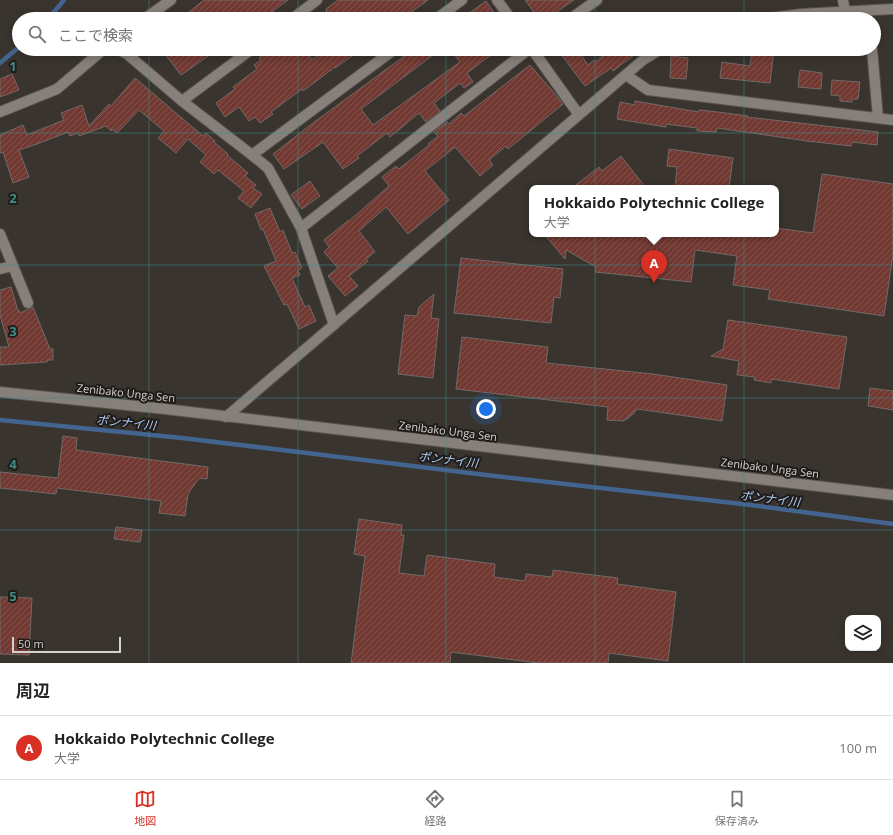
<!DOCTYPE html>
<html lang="ja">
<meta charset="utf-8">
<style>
:root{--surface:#fff;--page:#f6f6f6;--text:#222;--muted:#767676;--line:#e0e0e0;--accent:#d93025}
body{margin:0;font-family:"Open Sans","Noto Sans JP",sans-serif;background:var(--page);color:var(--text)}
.controls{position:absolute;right:12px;bottom:12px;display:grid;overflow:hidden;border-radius:8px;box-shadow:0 2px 10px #0003}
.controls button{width:36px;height:36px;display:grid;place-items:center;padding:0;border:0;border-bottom:1px solid var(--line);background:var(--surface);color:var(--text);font:20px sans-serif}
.scale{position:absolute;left:12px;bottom:10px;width:109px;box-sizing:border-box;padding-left:4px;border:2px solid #d5d1ce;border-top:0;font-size:11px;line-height:14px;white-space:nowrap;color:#d5d1ce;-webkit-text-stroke:3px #1f1c1a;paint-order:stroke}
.you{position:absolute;left:486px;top:409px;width:14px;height:14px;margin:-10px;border:3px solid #fff;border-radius:50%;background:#1a73e8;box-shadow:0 0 0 6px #1a73e833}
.badge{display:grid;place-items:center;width:26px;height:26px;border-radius:50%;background:var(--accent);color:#fff;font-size:13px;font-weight:700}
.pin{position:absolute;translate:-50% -33px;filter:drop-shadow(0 1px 2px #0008)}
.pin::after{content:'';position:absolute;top:21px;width:14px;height:12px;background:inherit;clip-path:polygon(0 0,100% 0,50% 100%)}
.popup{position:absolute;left:529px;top:185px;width:250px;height:52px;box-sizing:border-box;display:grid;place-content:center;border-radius:8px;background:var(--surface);filter:drop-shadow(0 1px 3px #0005);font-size:13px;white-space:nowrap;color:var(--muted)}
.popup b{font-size:15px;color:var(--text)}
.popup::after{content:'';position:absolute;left:50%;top:100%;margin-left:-8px;border:8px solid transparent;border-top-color:var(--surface)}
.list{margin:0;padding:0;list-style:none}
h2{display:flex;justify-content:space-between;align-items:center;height:52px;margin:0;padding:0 16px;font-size:17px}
h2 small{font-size:13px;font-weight:400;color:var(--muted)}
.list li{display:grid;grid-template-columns:26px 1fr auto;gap:12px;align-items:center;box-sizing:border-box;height:64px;padding:0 16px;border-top:1px solid var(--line)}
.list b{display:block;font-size:15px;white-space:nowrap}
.list p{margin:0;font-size:13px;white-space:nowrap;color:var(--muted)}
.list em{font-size:13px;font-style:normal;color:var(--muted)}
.icon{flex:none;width:22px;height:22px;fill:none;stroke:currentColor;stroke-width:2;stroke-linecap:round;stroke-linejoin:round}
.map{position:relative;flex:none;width:893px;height:663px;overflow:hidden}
.search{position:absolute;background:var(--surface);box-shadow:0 2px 10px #0003;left:12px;right:12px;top:12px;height:44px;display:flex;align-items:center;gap:10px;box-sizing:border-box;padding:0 14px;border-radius:22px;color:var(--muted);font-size:15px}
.sheet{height:116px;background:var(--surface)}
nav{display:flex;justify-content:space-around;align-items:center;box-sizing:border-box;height:56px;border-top:1px solid var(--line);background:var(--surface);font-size:11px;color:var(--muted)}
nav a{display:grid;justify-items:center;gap:2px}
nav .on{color:var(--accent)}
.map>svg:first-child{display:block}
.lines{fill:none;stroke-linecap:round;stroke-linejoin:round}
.stream{stroke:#42648f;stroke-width:4.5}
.building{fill:url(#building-hatch);stroke:#726967}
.minor-casing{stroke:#57524e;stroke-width:12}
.minor{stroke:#87807a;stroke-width:10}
.grid{fill:none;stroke:#408d86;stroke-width:1;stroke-opacity:0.55}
.labels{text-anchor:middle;stroke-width:4;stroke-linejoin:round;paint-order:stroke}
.street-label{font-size:11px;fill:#d5d1ce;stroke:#1f1c1a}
.water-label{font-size:12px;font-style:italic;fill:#adccf4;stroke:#1f1c1a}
.grid-label{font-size:13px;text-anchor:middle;font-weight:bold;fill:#408d86;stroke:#1f1c1a;stroke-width:4;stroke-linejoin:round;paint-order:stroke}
</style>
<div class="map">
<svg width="893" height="663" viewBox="0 0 893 663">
<defs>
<pattern id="building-hatch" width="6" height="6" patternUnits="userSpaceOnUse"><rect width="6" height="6" fill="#713932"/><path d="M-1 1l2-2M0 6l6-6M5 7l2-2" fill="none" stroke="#84554e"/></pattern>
</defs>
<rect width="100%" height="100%" fill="#3a342f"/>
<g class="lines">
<!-- stream -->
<path class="stream" d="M48,19L64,0
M0,63L19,47
M0,420L182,438L307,453L486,475L751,505L893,524"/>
</g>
<!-- building -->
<path class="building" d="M204,0H288L262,19H180Z
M338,0H428L407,15L405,12L395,19H316L327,11L326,9Z
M525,0H574L555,13L560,19H539Z
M486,1L493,11L490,13L495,19H461Z
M161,49H218L181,75Z
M271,49H304L312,60L327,49H362L335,68V67L303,91L302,89L271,112L273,114L260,123L255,117L249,121L239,107L225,117L216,103L235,89L233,87L257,69L254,65L261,60L259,58Z
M414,49H441L361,109L373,125L460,62L450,49H499L467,73L473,82L464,88L460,83L434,103L440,111L426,122L419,113L390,137L387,133L357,156L359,158L343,169L323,142L284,169L273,154L313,123Z
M557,49H577L588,65L594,60L595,62L612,49H642L613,71L611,68L585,86Z
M752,49H774L770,83L720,78L722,62L750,66Z
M671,56L688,58L686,79L670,78Z
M530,65L556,95L563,104L508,149L506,146L489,160L493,165L480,176L455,147L425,171L449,200L408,234L386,207L359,231L375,252L366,259L368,261L349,276L358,286L345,296L328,276L338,268L324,252L329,247L324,240L349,220V221L389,186L382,177L396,166L399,169L429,145L428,144L438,136L434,132L447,122L449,124L461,113L464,116Z
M800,70L822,73L821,89L798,87Z
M12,74L19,90L0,97V79Z
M135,78L203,136L206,133L215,141L214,142L228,154L227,155L248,173L245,176L256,185L253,188L262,194L251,208L238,198L244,191L218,170L214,174L200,162L206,155L188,139L176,153L158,138L164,131L139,110L117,133L112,129L111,131L106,126L79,136L78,133L70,136L68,132L40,143L19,150L29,177L13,183L3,152L0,153V135L23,125L27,135L64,120L61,113L82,105L89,126L109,104L111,106Z
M832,80L860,82L858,99H852V102L840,101V96L831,95Z
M635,101L699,112V110L718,112L748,116L747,117L878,132L877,145L852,142L851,146L807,141L717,128L716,132L697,131V128L666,124V127L617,119L620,102L635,105Z
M669,149L733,158L729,188H675L677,167L667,166Z
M621,156L646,188H572L599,167L602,171Z
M822,174L893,184V254L884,316L768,299L770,290L733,285L737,256L695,250L691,282L595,272L596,267L566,250L565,259L544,234H776V228L813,233Z
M310,181L320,196L302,209L291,195Z
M270,208L280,232L283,230L292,253L295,252L302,268L298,270L300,275L292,278L305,307L309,305L316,321L299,329L287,304L284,305L264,266L276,261L263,229L261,230L255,214Z
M461,258L563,269L560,298L554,297L551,323L454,313Z
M11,287L18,311L19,310L20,313L33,307L50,349H53V360H47V362L0,365V347H9L0,315V290Z
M434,294L431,318L439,319L433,378L398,374L405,315L417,316L419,307Z
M728,320L847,337L839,389L771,379V383L754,380L755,377L737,375L739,361L711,356L723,349Z
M462,337L548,347L546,363L653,374L727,385L722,421L637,409L636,411H634V414H631V416H629V418H627L626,420L624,419V421L607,420L608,407L456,389Z
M870,388L893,391V410L868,406Z
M63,436L77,438L76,450L208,467L207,479L199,478L188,494L185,516L159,513L161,501L57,488L56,494L0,488V472L58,478Z
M359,519L402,525L401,535H404L399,573L424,576L427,555L495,564L494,577L525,581L526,574L552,577L553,570L618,578L617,584L676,592L668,661L609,653L608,663H539L451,652L450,663H351L365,556L354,554Z
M116,527L142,530L140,542L114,539Z
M0,597L32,598L29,655L0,654Z"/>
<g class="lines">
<defs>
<path id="minor" d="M497,0L511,19
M843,0L845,12
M144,19L171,0
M292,19L317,0
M436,19L462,0
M570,19L597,0
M762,19L801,14L893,9
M117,49L127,54L182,101L252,155L268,168L301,228L334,325
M532,49L579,115
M872,49L878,118
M626,75L648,90L893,120
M182,101L252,49
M0,112L57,89L104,49
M252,155L395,49
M301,228L529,49
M0,234L13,266L0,269
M13,266L28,303
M0,392L165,409L893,495
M226,417L643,60L661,49"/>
</defs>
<!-- minor casing -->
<use href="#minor" class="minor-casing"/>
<!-- minor -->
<use href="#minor" class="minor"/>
</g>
<!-- grid -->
<path class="grid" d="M149,0V19M298,0V19M446,0V19M595,0V19M744,0V19M149,49V663M298,49V663M446,49V663M595,49V663M744,49V663M0,133H893M0,265H893M0,398H893M0,530H893"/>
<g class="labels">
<!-- street labels -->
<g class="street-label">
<text transform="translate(126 393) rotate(6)" y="4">Zenibako Unga Sen</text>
<text transform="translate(448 431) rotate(7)" y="4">Zenibako Unga Sen</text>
<text transform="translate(770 468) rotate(7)" y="4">Zenibako Unga Sen</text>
</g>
<!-- water labels -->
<g class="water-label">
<text transform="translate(126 423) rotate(6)" y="4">ポンナイ川</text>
<text transform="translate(448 460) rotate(7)" y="4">ポンナイ川</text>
<text transform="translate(770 499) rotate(7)" y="4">ポンナイ川</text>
</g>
</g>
<g class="grid-label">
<text x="13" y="71">1</text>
<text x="13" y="203">2</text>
<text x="13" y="336">3</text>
<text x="13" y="469">4</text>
<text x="13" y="601">5</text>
</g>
</svg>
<div class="controls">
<button><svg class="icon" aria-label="layers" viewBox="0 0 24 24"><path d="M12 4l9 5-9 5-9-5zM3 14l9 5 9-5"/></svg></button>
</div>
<div class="scale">50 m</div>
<div class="you"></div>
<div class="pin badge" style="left:654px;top:283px">A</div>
<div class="popup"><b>Hokkaido Polytechnic College</b>大学</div>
<div class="search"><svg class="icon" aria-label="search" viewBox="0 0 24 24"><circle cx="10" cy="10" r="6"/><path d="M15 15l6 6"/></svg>ここで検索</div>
</div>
<section class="sheet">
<h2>周辺<small></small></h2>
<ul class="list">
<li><span class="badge">A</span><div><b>Hokkaido Polytechnic College</b><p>大学</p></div><em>100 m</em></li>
</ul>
</section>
<nav>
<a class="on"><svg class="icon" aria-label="map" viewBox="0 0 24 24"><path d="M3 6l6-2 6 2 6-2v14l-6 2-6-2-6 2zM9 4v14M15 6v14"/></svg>地図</a>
<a><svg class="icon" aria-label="directions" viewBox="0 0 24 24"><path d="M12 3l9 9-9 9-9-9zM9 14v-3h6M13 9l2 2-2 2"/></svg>経路</a>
<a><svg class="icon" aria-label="saved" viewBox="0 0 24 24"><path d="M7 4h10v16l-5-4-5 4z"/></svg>保存済み</a>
</nav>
